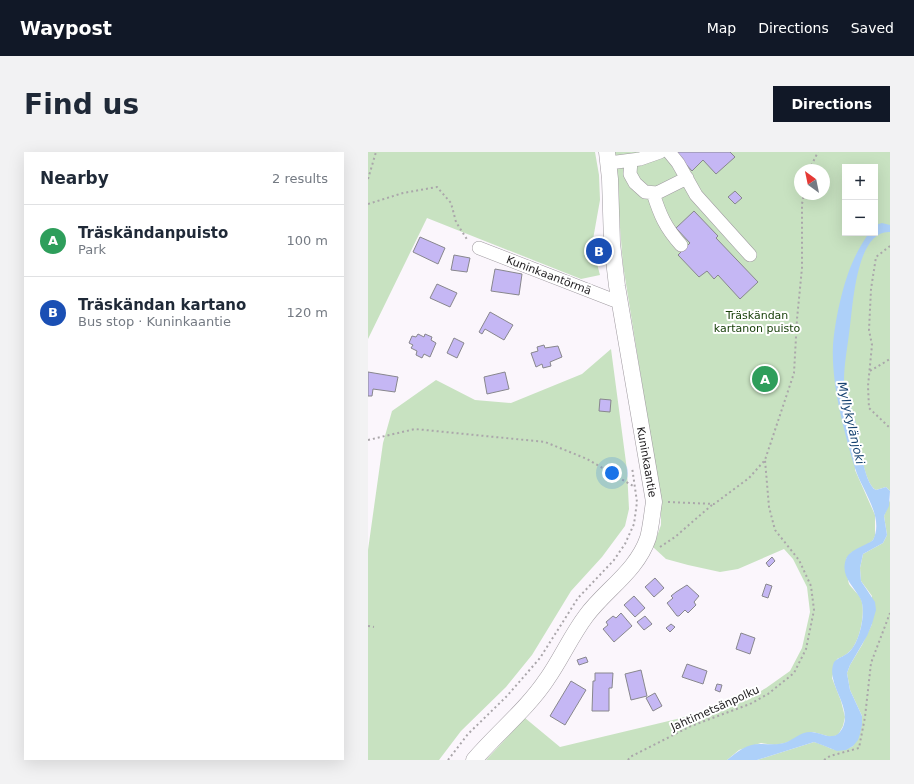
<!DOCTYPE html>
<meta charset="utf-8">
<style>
:root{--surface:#fff;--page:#f2f2f3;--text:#1f2937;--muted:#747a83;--line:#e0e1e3;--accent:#111827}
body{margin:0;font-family:"DejaVu Sans",sans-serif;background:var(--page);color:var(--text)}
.controls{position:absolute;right:12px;top:12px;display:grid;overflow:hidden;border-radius:0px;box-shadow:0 4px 16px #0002}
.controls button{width:36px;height:36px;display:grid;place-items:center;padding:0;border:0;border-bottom:1px solid var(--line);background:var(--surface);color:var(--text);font:20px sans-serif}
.compass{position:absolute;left:426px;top:12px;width:36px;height:36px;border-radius:50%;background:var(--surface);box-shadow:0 4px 16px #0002;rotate:327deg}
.you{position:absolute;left:244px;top:321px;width:14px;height:14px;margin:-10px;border:3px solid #fff;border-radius:50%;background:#1a73e8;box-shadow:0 0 0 6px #1a73e833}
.badge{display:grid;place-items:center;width:26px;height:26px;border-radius:50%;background:var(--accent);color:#fff;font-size:13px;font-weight:700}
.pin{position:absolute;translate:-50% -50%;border:2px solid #fff;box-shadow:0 1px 4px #0006}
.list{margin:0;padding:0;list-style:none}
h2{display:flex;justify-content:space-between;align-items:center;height:52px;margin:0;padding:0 16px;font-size:17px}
h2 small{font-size:13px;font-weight:400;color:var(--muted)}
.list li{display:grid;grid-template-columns:26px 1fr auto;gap:12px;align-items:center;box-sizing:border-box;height:72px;padding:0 16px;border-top:1px solid var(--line)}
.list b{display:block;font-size:15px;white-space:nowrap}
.list p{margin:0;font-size:13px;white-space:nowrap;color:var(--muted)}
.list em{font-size:13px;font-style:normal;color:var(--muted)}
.map{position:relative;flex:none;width:522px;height:608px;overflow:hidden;border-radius:0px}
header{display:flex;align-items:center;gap:24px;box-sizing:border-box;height:56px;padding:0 20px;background:var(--accent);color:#fff}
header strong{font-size:19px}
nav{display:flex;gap:22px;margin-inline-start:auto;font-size:14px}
.intro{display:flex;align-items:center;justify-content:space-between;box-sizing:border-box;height:96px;padding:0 24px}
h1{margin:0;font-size:28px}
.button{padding:10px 18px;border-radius:0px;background:var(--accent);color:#fff;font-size:14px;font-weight:700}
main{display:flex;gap:24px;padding:0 24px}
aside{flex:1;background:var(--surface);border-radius:0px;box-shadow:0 4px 16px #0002}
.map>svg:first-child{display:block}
.green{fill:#c8e2c1;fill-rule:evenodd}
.water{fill:#add0f9}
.building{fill:#c5b7f4;stroke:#88878d}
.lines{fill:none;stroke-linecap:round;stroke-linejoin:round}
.minor-casing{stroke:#a09ba1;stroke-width:14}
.major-casing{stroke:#a09ba1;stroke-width:17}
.path{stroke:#aaa6aa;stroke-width:2;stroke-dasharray:2 3;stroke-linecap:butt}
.minor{stroke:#fff;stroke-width:13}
.major{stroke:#fff;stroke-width:16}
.labels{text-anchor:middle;stroke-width:4;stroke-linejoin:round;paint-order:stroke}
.street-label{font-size:11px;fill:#1e1c1e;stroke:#fff}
.park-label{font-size:11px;fill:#1a420c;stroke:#fff}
.water-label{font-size:12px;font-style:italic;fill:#154270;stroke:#fff}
</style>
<header>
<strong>Waypost</strong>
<nav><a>Map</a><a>Directions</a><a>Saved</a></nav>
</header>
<div class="intro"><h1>Find us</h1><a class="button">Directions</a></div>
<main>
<aside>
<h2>Nearby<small>2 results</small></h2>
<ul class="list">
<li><span class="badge" style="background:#2e9e5b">A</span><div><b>Träskändanpuisto</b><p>Park</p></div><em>100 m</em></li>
<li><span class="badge" style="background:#1a4fb4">B</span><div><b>Träskändan kartano</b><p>Bus stop · Kuninkaantie</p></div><em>120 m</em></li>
</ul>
</aside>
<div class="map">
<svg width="522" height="608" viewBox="0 0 522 608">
<rect width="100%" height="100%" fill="#fbf6fc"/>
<!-- green -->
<path class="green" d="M0,0H227L231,23L232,48L224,93L232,123L213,127L59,66L0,187Z
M246,0H522V339L518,335L508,338C498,333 492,301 492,289L487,318L507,363V384L505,388L499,393L483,401L478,407C479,414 479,425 481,432C484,437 490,441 493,447C498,459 492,490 482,499C478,503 474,505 469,507L464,526L473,549L477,565L475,574L470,583L463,585L445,580L417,591L407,593L393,591L371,598L359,608H118L157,566L192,595L309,567L379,547L398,536L422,519L434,496L442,460L439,435L425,407L416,397L370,417L352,420L320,413L298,407L285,395L293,373V351L255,113ZM477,15H507V81H477ZM432,18H456V42H432Z
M243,197L259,318L261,357L257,374L234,405L203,439L164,503L138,535L93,579L71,608H0V398L15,291L24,259L68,228L107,248L143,251L214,222Z
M522,348V608H389L446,590C464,595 466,603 485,594L494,564L482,538L479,521L482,513L494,493L504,472V444L493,429L492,416L495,402L515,391L519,383L516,364Z"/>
<!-- water -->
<path class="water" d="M514,71L522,73V80C487,78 485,157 481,182C479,198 476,213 476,230C477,242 484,255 487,268C491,282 495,332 508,338L518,335L522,339L521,354L516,364L519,383L515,391L495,402L492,416L493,429L507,450L508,458L504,472L499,484L482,513L479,521L482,538L494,564V573L492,582L490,588L485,594L478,598L469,599L454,593L446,590L389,608H359C370,599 380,591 394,592C402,592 408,593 416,591C426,588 431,580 443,580C450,580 458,585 464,584C470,584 473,579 475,575C484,553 457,532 466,510C471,505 478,504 483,498C492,488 499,458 492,446C485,433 472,424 478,407C482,397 498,394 505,388C517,365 493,337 487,316C476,280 463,231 465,193C467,168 475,130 486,107C490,98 495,90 501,81H507V73Z"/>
<!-- building -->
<path class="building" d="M307,0H362L367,5L348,22L335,8L324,19Z
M367,39L374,46L367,52L360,45Z
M326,59L350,84L348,86L390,130L372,147L350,123L346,127L339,119L331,125L310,103L322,91L308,76Z
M52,85L77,96L70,112L45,100Z
M86,103L102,106L99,120L83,118Z
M127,117L154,122L151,143L123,139Z
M69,132L89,141L82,155L62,146Z
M122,160L145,173L136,188L117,177L114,182L111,180Z
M50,182L56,185L57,182L64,185L63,188L68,191L62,205L56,202L54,206L48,203L49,199L43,196L45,193L41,191L44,184L48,185Z
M86,186L96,191L89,206L79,201Z
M176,193L177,196L190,194L194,205L182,210L183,214L175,216L174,212L168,215L163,201L170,199L169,195Z
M0,220L30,225L27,240L5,237L4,244H0Z
M137,220L141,237L119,242L116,225Z
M232,247L243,248L242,260L231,259Z
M404,405L407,409L401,415L398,411Z
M287,426L296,436L286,445L277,435Z
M398,432L404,434L400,446L394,444Z
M319,433L331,444L326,450L328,453L320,461L317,458L311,464H309L299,451L305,446L303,444L308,440Z
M266,444L277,456L267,465L256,453Z
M253,461L264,474L246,490L235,477L240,473L238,470L245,464L248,466Z
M277,464L284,472L276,478L269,470Z
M303,472L307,475L302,480L298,476Z
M373,481L387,486L382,502L368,497Z
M218,505L220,510L211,513L209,508Z
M319,512L339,519L335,532L314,525Z
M273,518L279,544L263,548L257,522Z
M227,521H245L244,536H241V559H224L225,529H227Z
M203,529L218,538L197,573L182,564Z
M349,532L354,533L352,540L347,538Z
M287,541L294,554L285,559L278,546Z"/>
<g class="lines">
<defs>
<path id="minor" d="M301,0L310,11L328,43L382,103
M263,8L262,22L267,31L277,40L289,41L319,26
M241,11L272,7L292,0
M285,41C292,63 297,75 313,93
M111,96L245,148H252"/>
<path id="major" d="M106,608C130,580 159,557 179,527C193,507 203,484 218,464C237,438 269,419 280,386C283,375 284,362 286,350L249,134L244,91L242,27L239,0"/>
</defs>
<!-- minor casing -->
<use href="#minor" class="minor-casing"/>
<!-- major casing -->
<use href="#major" class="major-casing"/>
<!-- path -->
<path class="path" d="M441,18L450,0
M0,27L8,0
M0,52L35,41L69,35L83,51L88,70L100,89
M522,94L508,105L503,137L501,178L504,193L500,234L501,256L522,276
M502,219L522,207
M0,288L47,277L177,290L219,307L267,335
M300,350L346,352L381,326L397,308L426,221L429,167L434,116V52L436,42
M292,395L307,385L345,352
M0,474L6,475
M80,608L100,582L139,544L172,506L210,446L246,408L257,392L266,372L269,350L264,315
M260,608L262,605L323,574L382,552L400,542L426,521L438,497L446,458L443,434L431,408L407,378L401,355L397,308
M456,608L462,604L491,596L497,565L503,511L522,461"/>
<!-- minor -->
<use href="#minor" class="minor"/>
<!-- major -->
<use href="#major" class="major"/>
</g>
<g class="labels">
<!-- street labels -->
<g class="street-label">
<text transform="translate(181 123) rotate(21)" y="4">Kuninkaantörmä</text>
<text transform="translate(279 310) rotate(80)" y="4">Kuninkaantie</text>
<text transform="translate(347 556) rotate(-24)" y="4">Jahtimetsänpolku</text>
</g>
<!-- park labels -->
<g class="park-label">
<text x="389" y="167">Träskändan<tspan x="389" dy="13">kartanon puisto</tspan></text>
</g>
<!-- water labels -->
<g class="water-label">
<text transform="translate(483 271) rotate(77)" y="4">Myllykylänjoki</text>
</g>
</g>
</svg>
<div class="controls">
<button>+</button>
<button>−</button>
</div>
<svg class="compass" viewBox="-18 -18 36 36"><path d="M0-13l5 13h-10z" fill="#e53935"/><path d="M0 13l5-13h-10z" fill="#747a83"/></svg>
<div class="you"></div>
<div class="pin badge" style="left:397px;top:227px;background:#2e9e5b">A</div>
<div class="pin badge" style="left:231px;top:99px;background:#1a4fb4">B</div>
</div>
</main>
